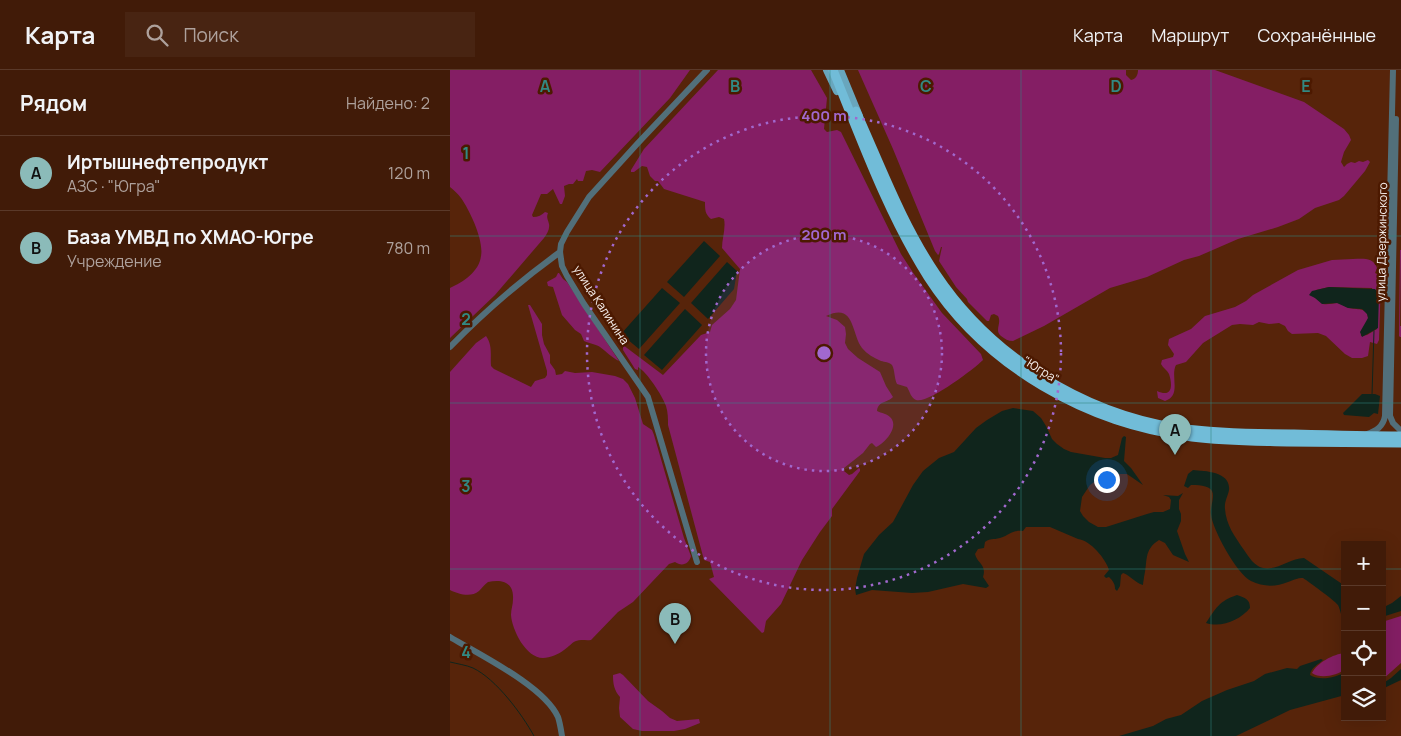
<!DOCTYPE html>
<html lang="ru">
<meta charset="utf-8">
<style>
:root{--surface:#411b08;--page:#482412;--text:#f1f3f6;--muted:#aea19c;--line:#5a3929;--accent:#8bbbb9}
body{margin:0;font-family:Manrope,sans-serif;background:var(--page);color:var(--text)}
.controls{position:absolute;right:15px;bottom:15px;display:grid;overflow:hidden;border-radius:0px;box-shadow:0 5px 20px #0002}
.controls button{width:45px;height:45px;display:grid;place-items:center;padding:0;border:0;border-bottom:1px solid var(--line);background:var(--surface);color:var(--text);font:25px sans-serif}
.you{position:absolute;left:656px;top:409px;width:18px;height:18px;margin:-12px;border:4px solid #fff;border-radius:50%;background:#1a73e8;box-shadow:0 0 0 8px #1a73e833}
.badge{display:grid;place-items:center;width:32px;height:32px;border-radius:50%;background:var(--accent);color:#111;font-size:16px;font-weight:700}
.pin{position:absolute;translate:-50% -41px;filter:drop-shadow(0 1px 2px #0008)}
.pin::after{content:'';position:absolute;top:26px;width:18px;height:15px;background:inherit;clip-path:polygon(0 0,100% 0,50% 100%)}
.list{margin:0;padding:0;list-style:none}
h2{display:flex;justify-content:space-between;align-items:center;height:65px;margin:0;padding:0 20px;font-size:21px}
h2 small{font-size:16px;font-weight:400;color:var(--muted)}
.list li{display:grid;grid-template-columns:32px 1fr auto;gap:15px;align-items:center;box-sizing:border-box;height:75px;padding:0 20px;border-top:1px solid var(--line)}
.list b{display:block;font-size:19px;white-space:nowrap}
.list p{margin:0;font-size:16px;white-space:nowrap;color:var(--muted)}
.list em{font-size:16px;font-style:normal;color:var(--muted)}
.icon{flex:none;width:28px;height:28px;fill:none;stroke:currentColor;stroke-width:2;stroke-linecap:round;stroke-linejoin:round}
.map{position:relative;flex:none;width:951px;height:666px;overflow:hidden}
header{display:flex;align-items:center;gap:30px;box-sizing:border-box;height:70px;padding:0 25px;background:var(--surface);border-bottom:1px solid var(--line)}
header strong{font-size:24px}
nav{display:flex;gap:28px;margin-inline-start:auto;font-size:18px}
.search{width:350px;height:45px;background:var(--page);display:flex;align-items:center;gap:12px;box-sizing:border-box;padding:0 18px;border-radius:0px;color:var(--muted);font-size:19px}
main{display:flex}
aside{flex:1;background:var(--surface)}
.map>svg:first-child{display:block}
.green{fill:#841e64;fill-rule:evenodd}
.water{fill:#10251c}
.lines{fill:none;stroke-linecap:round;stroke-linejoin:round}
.stream{stroke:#10251c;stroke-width:1}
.minor{stroke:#526f7a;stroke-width:6}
.major{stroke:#69a6bd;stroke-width:8}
.highway{stroke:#71bcd8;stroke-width:9}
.grid{fill:none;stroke:#328982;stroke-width:1;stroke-opacity:0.55}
.ring{fill:none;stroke:#a168ce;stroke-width:2.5;stroke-dasharray:2.5 5}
.labels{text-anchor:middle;stroke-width:5;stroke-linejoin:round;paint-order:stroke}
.street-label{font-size:12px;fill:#faf3f0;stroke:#4c1900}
.grid-label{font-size:16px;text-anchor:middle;font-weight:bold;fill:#328982;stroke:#4c1900;stroke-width:5;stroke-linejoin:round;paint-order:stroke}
.centre{fill:#a168ce;stroke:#4c1900;stroke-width:2.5}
.ring-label{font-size:15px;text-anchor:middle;font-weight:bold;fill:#a168ce;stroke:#4c1900;stroke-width:5;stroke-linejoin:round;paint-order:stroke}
</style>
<header>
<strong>Карта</strong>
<div class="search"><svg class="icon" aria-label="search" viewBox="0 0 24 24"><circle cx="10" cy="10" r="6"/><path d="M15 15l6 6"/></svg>Поиск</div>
<nav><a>Карта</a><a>Маршрут</a><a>Сохранённые</a></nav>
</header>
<main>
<aside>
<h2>Рядом<small>Найдено: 2</small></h2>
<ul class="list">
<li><span class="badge">A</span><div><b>Иртышнефтепродукт</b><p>АЗС · &quot;Югра&quot;</p></div><em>120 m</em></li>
<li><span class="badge">B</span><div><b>База УМВД по ХМАО-Югре</b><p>Учреждение</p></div><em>780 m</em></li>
</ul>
</aside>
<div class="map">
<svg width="951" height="666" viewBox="0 0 951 666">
<rect width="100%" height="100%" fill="#57240a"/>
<!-- green -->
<path class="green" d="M0,0H240L220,28L150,102L142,100L136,101L133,111H128L127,109L123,114H119L114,116L115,126L112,134H110L103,119L97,124H91L82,145L83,147C88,147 92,145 95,142L98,143C96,148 98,149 99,154C100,159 97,164 94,168L45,225L0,268V218C13,212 29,202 31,186C34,170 20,141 11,128C8,124 4,120 0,117Z
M268,0H361L377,28L374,59L377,62L387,60L391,62L451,184L464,204L492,243L531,284L533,290C524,299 478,334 466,330C461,328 460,322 457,317L447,314C444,308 445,300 442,295C439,292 435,292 431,291C424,288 417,284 412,278C401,263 405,232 376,246L387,250L395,257L396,264L395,273L398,279L408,288L430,302L436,316L443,327C437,333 428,331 427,341C431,343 438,344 441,348C449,358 434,374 426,377L422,373L420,374L413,383L394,398V401L399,405L402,404L409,398L410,399V401L382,439V446L370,462L352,490L331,534L316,551L314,562L312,563L259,509L264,507L260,492L254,490L218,355C218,349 218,342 216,336C212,325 197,302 188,297V300L185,299L173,280V275L213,305L251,265L260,262L262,255L280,239L286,230L290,199L272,178C272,169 276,158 274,149L269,147L261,149C255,144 255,140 255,132L214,119L208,111H205L200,106L197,97L192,96L184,102H181V100L194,79Z
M408,0H676V5L681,10C686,9 688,5 688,0H765L854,32L894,59L899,65L901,70L894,82L891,92L894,97L897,94L901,92L905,93L909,91L913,92L918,90L920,92L915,101L894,126L889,130L865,138L849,149L828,157L788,169L749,186L734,190L697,207L660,218L594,256L563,271C558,271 555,269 551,266C544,260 552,254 548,246L544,244L541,245L539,251H537L518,232L517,229L506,217L489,191L492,177H491L489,184L488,185L485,181L443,79Z
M950,180H951L950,256H951V267H950L949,266Z
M903,189C913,189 923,187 927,198L925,203L929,205L931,209L929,270L927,274L920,272L918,286L912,288H902L895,284L876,266L868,263L842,264L838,261L835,256L829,253L819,254L809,252L803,255L790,254L782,255L753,273L736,292L726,295C720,306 732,326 715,331L708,328L707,321C722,328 723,316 719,304C717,300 713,298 711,294L712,290L723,287L724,284L718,275L719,269L741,259L755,246L785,237L796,231L803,225L848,200L882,190ZM879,217L922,218L927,259L917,265L911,266C910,259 918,255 918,248C918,237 906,240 899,238C895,237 893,234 888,233C883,233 878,235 873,234L864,227L866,220Z
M108,203H109L113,209L117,212L169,291C162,288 156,281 150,277C148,275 138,273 134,271L131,264L125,260L112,245L103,217L98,216L97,212L106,207Z
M78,235H80L92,254V265L94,274L100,285V293L105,300L106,305L112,304L115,301L125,303L142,302L165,306L173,309L178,314L185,328L193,354L202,360L204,365L234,468L241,486C239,494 232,497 225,492L219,494L183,532L168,542L141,570C136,571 131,569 126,571C121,573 119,577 114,580C109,584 100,588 93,588C76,588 62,560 61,545C61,539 63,535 63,529C64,512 52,509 38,512C34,515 32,518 29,521C21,528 8,524 0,520V302L26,273L36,266C43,276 40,285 41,296L44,299L81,317L85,311L95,308L97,305V301Z
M951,546V593L932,610V552Z
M895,583V599C887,606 870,609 862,603C867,593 883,584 895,583Z
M170,603L173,605L198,631L212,641L220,648L227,651L249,649L250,653L235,659L224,661H192L183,659L170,647L169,638L170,627C164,620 163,614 163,605Z"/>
<!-- water -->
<path class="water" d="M254,171L270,186L234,227L217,212Z
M277,192L287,201L284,219L258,249L241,233Z
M879,217L925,219L929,224L928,258L912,267L910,262L918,248L917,244L912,239L898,238L887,233L872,234L865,228L859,225L862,221Z
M212,218L230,233L189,279L171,264Z
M235,239L252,255L212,300L194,285Z
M912,324H925L930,326L928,344L924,343L919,347L894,345L893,343Z
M563,338L583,341L591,348L596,356L602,369L607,374L614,379L621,382L655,388H661L668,385L672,368L674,366L676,367L674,391L681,398L693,415L677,404H655L640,415L632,427L630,441L633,446L639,452L648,457H656L697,444L704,442H713L720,439L721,430L719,427L713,425L728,426L733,423L729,430V439L731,444V451L727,461L735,484L739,492L723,485L715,473L709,470C693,480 698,492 694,507C694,509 693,512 693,515C685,513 680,505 673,503L671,505L670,516L667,521L665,519C665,514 663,511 659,507L656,508L654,506L659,500C656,489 640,470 628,469L600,457H576L573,461C561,460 560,465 550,468C543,470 540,468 535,472L534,478L528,479L525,484C527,493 537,495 533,507L539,516L536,518L513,514L478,522L462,523L422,520L406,525L405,519L407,508L414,484L429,465L443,452L463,415L473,401L489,388L504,382L526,358L537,350L552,341Z
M743,400C756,401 781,402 779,420C778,426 774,432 775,439C776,455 785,467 794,480C799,487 804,496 813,498C827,501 840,488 854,488L895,516V554C891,548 891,541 888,535C884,530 859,512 853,508C847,508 844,510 838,512C826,517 813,517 801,511C787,504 762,459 761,444C760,437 765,427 762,421C759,415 746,415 741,415L738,418L734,416L738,404Z
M787,525C795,528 800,529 800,538C790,550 772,558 756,553C766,538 769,531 787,525Z
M951,526V541L932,547V538L942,533Z
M871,589L873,590C868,595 861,597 860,605C869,611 886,608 895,602V625L840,640L786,666H669L703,656L716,649L731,645L752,631L777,620L804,611L815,604L837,598L847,599L850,596Z
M951,599V610L932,619V614L941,608Z"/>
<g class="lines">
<!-- stream -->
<path class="stream" d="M922,325L924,261
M0,592C8,594 16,595 23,598C46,609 72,644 84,666"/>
<!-- minor -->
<path class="minor" d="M946,49L940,346L943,353L951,361
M0,277C34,242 70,211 110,182
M917,364C926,361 933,357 935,346L943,0
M247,492L198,327L134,234L117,206L112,196L110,182L111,174L117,162L139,127L188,73L257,0
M0,567C30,585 94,616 108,647C110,653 111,660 112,666"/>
<!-- major -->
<path class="major" d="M377,0L387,21
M390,0L409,46"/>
<!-- highway -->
<path class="highway" d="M383,0C411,69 438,144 478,207C536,297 637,354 742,367C774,371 805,371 837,372C875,372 913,373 951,373
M406,41C431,96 452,154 486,204C540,285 631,343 728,358C766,363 803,364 841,364C878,365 914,366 951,366"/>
</g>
<!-- grid -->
<path class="grid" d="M190,0V666M380,0V666M571,0V666M761,0V666M0,166H951M0,333H951M0,499H895M932,499H951"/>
<!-- distance rings -->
<circle cx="374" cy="283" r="118" fill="#a168ce" fill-opacity=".12"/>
<g class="ring">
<circle cx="374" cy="283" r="118"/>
<circle cx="374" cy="283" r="237"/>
</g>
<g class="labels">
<!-- street labels -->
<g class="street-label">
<text transform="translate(932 172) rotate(-89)" y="4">улица Дзержинского</text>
<text transform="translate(151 235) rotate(57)" y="4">улица Калинина</text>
<text transform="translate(591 300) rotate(32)" y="4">"Югра"</text>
</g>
</g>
<g class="grid-label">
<text x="95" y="22">A</text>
<text x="285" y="22">B</text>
<text x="476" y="22">C</text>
<text x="666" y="22">D</text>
<text x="856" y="22">E</text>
<text x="16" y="89">1</text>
<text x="16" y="255">2</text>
<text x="16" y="422">3</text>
<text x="16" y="588">4</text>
</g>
<circle cx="374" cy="283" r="8" class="centre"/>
<g class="ring-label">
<text x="374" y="51">400 m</text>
<text x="374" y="170">200 m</text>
</g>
</svg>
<div class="controls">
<button>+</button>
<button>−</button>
<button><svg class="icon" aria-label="locate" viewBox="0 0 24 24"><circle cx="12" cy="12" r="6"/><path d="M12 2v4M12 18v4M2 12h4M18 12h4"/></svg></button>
<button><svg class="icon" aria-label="layers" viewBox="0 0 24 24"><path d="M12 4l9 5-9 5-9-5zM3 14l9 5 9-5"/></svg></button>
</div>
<div class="you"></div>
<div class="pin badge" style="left:725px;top:385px">A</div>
<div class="pin badge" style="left:225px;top:574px">B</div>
</div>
</main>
